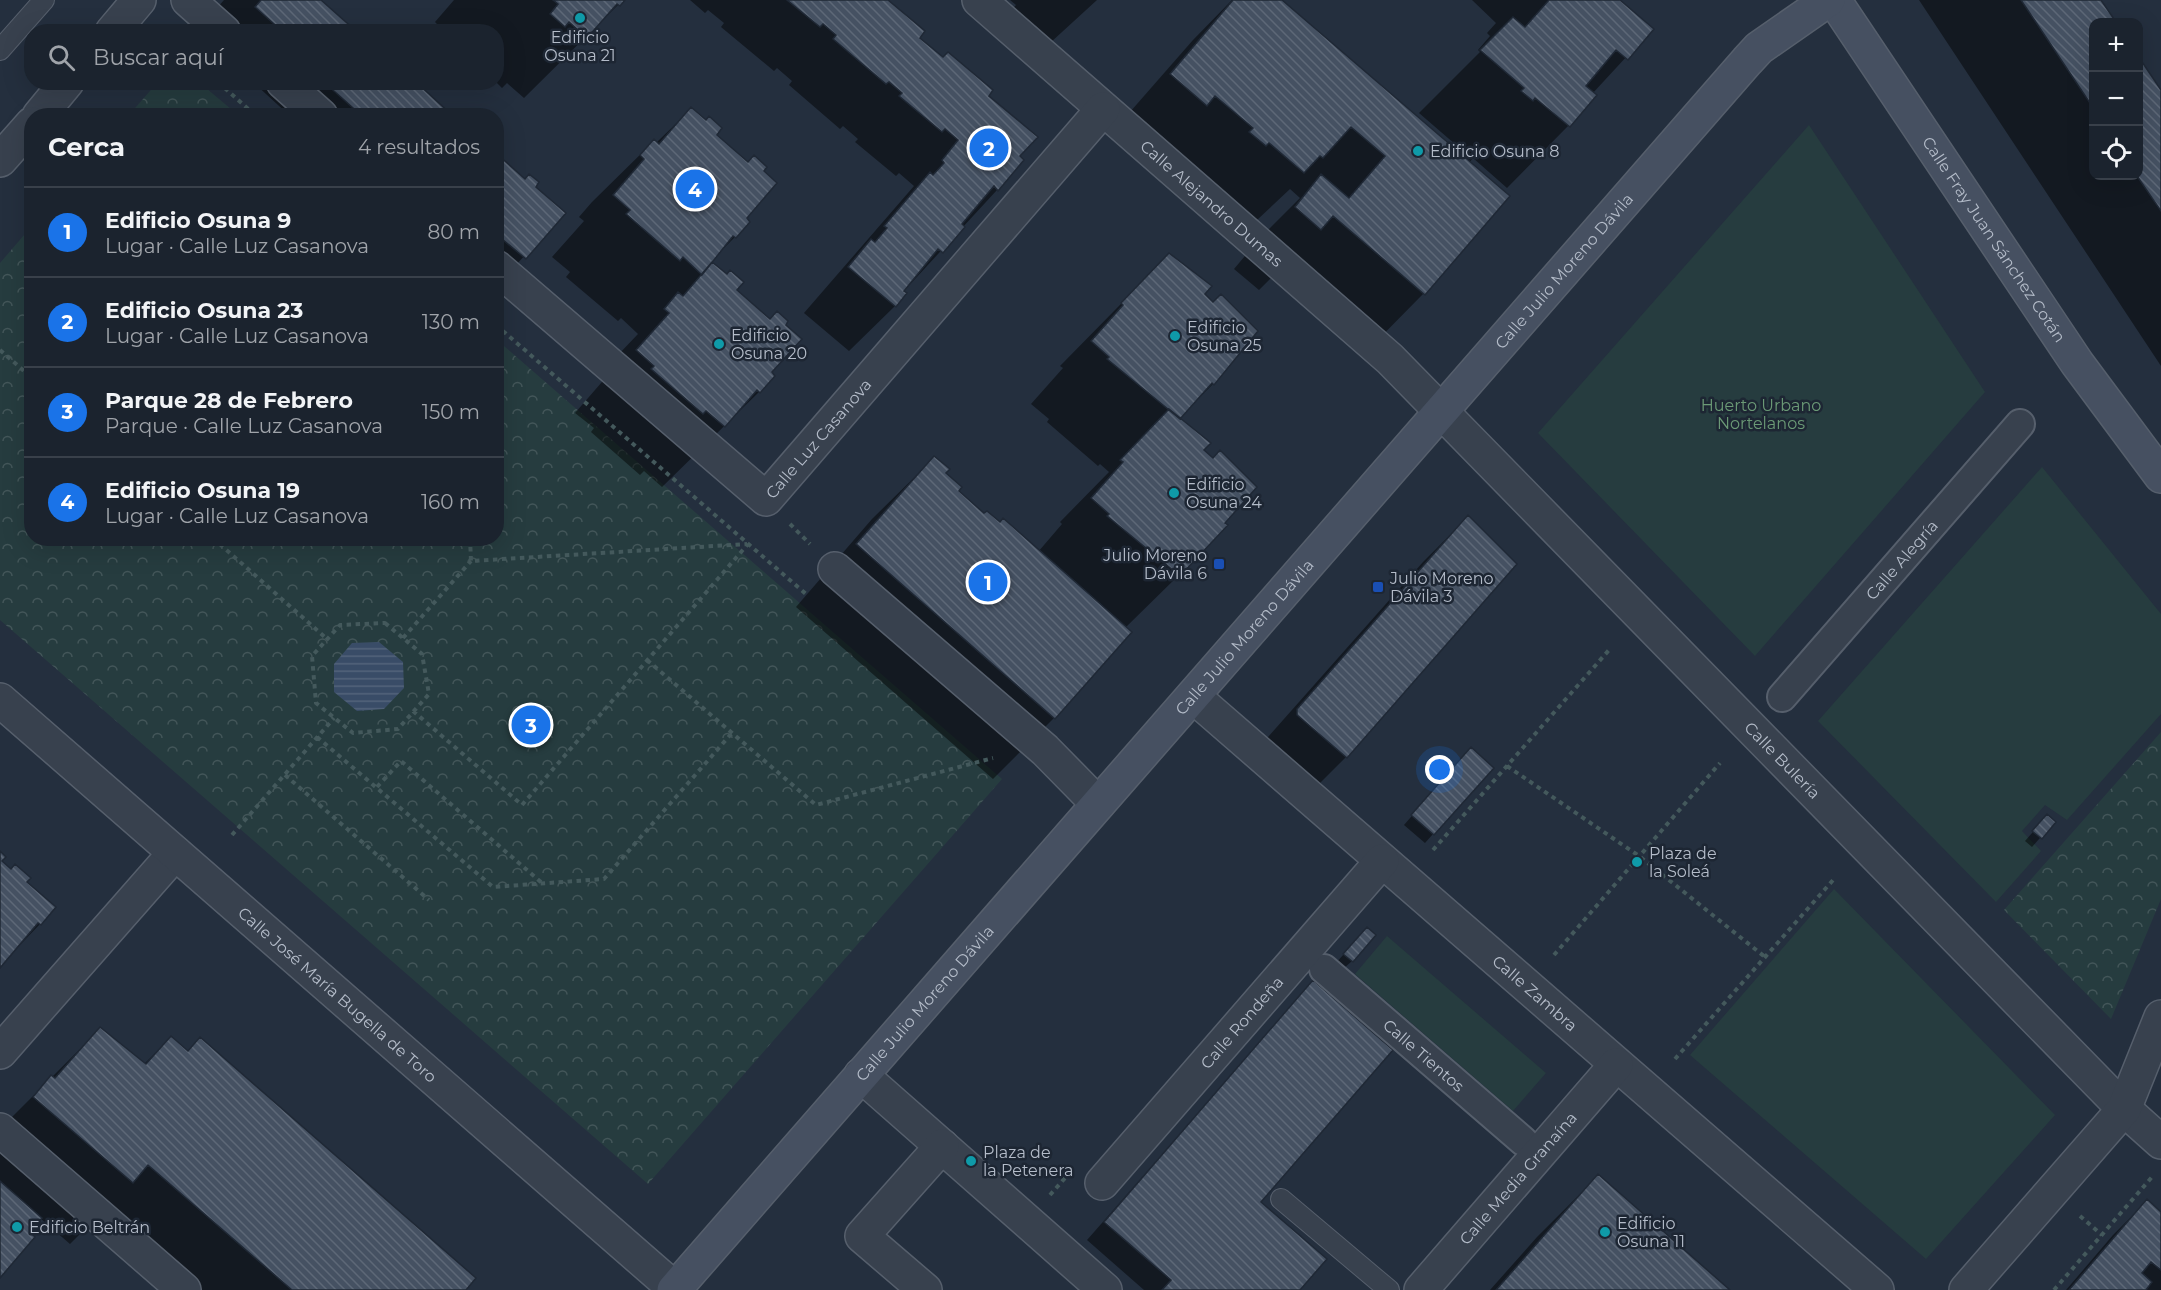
<!DOCTYPE html>
<html lang="es">
<meta charset="utf-8">
<style>
:root{--surface:#1b232e;--page:#282f3a;--text:#f1f3f6;--muted:#a0a4aa;--line:#39404a;--accent:#1a73e8}
body{margin:0;font-family:Montserrat,sans-serif;background:var(--page);color:var(--text)}
.controls{position:absolute;right:18px;top:18px;display:grid;overflow:hidden;border-radius:12px;box-shadow:0 6px 24px #0002}
.controls button{width:54px;height:54px;display:grid;place-items:center;padding:0;border:0;border-bottom:2px solid var(--line);background:var(--surface);color:var(--text);font:30px sans-serif}
.you{position:absolute;left:1440px;top:770px;width:21px;height:21px;margin:-15px;border:4px solid #fff;border-radius:50%;background:#1a73e8;box-shadow:0 0 0 9px #1a73e833}
.badge{display:grid;place-items:center;width:39px;height:39px;border-radius:50%;background:var(--accent);color:#fff;font-size:20px;font-weight:700}
.pin{position:absolute;translate:-50% -50%;border:3px solid #fff;box-shadow:0 2px 6px #0006}
.list{margin:0;padding:0;list-style:none}
h2{display:flex;justify-content:space-between;align-items:center;height:78px;margin:0;padding:0 24px;font-size:26px}
h2 small{font-size:20px;font-weight:400;color:var(--muted)}
.list li{display:grid;grid-template-columns:39px 1fr auto;gap:18px;align-items:center;box-sizing:border-box;height:90px;padding:0 24px;border-top:2px solid var(--line)}
.list b{display:block;font-size:22px;white-space:nowrap}
.list p{margin:0;font-size:20px;white-space:nowrap;color:var(--muted)}
.list em{font-size:20px;font-style:normal;color:var(--muted)}
.icon{flex:none;width:33px;height:33px;fill:none;stroke:currentColor;stroke-width:2;stroke-linecap:round;stroke-linejoin:round}
.map{position:relative;flex:none;width:2161px;height:1290px;overflow:hidden}
.search{position:absolute;background:var(--surface);box-shadow:0 6px 24px #0002;left:24px;top:24px;width:480px;height:66px;display:flex;align-items:center;gap:15px;box-sizing:border-box;padding:0 21px;border-radius:24px;color:var(--muted);font-size:22px}
.panel{position:absolute;background:var(--surface);box-shadow:0 6px 24px #0002;left:24px;top:108px;width:480px;height:438px;border-radius:24px}
.map>svg:first-child{display:block}
.green{fill:#263c3f}
.forest{fill:url(#forest-crowns)}
.water{fill:url(#water-rules)}
.shadow{fill:#0007}
.building{fill:url(#building-back-hatch);stroke:#1f2835;stroke-width:1.5}
.lines{fill:none;stroke-linecap:round;stroke-linejoin:round}
.service-casing{stroke:#565f6c;stroke-width:22}
.pedestrian-casing{stroke:#565f6c;stroke-width:32}
.minor-casing{stroke:#565f6c;stroke-width:36}
.tertiary-casing{stroke:#565f6c;stroke-width:36}
.secondary-casing{stroke:#565f6c;stroke-width:36}
.path{stroke:#44595c;stroke-width:4;stroke-dasharray:4.5 4.5;stroke-linecap:butt}
.service{stroke:#38414e;stroke-width:20}
.pedestrian{stroke:#38414e;stroke-width:28}
.minor{stroke:#38414e;stroke-width:33}
.tertiary{stroke:#38414e;stroke-width:33}
.secondary{stroke:#465061;stroke-width:33}
.culture-dot{fill:#0f9aa8;stroke:#1d2633;stroke-width:2}
.transit-dot{fill:#1a4fb4;stroke:#1d2633;stroke-width:2}
.labels{text-anchor:middle;stroke-width:5;stroke-linejoin:round;paint-order:stroke}
.poi-label{font-size:16px;fill:#b4bcc9;stroke:#1d2633;text-anchor:start}
.street-label{font-size:16px;fill:#b4bcc9;stroke:#1d2633}
.park-label{font-size:16px;fill:#6b9a76;stroke:#1d2633}
</style>
<div class="map">
<svg width="2161" height="1290" viewBox="0 0 2161 1290">
<defs>
<pattern id="forest-crowns" width="20" height="18" patternUnits="userSpaceOnUse" patternTransform="scale(1.5)"><rect width="20" height="18" fill="#263c3f"/><path d="M2 6a3 3 0 1 1 6 0M12 15a3 3 0 1 1 6 0" fill="none" stroke="#435659"/></pattern>
<pattern id="water-rules" width="6" height="5" patternUnits="userSpaceOnUse" patternTransform="scale(1.5)"><rect width="6" height="5" fill="#394c67"/><path d="M0 2.5h6" fill="none" stroke="#53647b"/></pattern>
<pattern id="building-back-hatch" width="6" height="6" patternUnits="userSpaceOnUse" patternTransform="scale(1.5)"><rect width="6" height="6" fill="#455162"/><path d="M-1 5l2 2M0 0l6 6M5-1l2 2" fill="none" stroke="#5d6877"/></pattern>
</defs>
<rect width="100%" height="100%" fill="#242f3e"/>
<!-- green -->
<path class="green" d="M1809,125L1985,392L1755,656L1538,433Z
M2042,467L2161,614V714L2067,820L2045,805L2022,831L2041,851L1996,902L1818,721Z
M1834,889L2055,1115L1926,1259L1690,1055Z
M1387,936L1546,1073L1513,1111L1355,974Z"/>
<!-- forest -->
<path class="forest" d="M157,83H200L238,115H129Z
M31,227L32,538H496L497,340L1002,779L648,1184L0,620V263Z
M2161,732V899L2111,1019L2004,910Z"/>
<!-- water -->
<path class="water" d="M379,642L403,662L404,688L384,709L357,711L334,692V664L352,643Z"/>
<!-- shadow -->
<path class="shadow" d="M224,0H319L355,32H226L209,17Z
M454,0H623L524,98L507,83L502,88L496,82V32H445L435,22Z
M690,0H886L918,38L987,96L1018,156L997,190L903,292L895,306L849,351L804,313L914,186L899,173L896,176L855,142L858,139L843,126L840,129L789,85L792,81L777,68L774,71L721,27L724,23L708,10L705,13Z
M1010,0H1097L1050,43L1008,14L1016,5Z
M1232,0H1280L1460,155L1463,151L1419,113L1480,52L1478,50L1490,36L1487,33L1496,23L1472,0H1618L1652,29L1592,94L1594,95L1568,126L1507,188L1473,158L1469,163L1508,196L1423,294L1362,356L1271,278L1259,290L1234,269L1260,238L1300,198L1290,189L1242,234L1144,166L1109,136L1193,40Z
M1919,0H2099L2114,22H2094V176H2138L2161,93V366Z
M253,82H414L451,116H290Z
M691,109L715,135L745,218L735,237L710,262L735,291L769,372L759,392L662,487L644,471L640,475L591,432L594,428L575,413L608,375L617,356L638,334L621,318L618,321L566,277L570,272L552,257L584,221L579,217L592,202L654,141L656,143Z
M496,155L564,214L496,286Z
M1169,255L1213,304L1256,331L1213,384L1178,419L1185,425L1187,423L1209,443L1202,450L1179,575L1125,628L1054,718L993,779L796,607L872,519L934,458L957,492L976,509L1038,552L1062,524L1060,522L1109,472L1100,464L1098,466L1047,422L1049,419L1031,404L1063,368L1060,366Z
M1468,517L1515,564L1346,757L1301,802L1252,755L1423,562Z
M1462,758L1433,834L1425,843L1404,825Z
M2054,822L2032,847L2025,841L2039,825Z
M0,853V861L25,883L40,924L0,966Z
M1358,938L1352,961L1343,969L1336,963Z
M1313,983L1259,1202L1298,1290H1144L1087,1240Z
M100,1029L144,1064L171,1038L464,1290H160L87,1227L70,1244L40,1218L0,1275V1129Z
M1598,1176L1728,1290H1490L1537,1237Z
M2147,1201L2161,1214V1290H2066L2113,1235Z"/>
<!-- building -->
<path class="building" d="M261,0H321L357,32H283L255,7Z
M553,0H625L620,6L617,4L587,38L569,22L565,27L550,14L558,4Z
M787,0H888L925,31L920,38L943,57L948,52L993,90L989,96L1038,137L1020,156L1024,160L998,191L994,186L962,224L965,227L943,253L938,249L904,291L907,293L896,307L848,267L871,239L875,242L887,228L884,226L930,172L933,175L944,163L942,160L958,140L945,129L942,132L899,96L902,93L889,82L886,84L833,39L836,35L823,24L820,27Z
M1233,0H1282L1510,196L1425,295L1333,216L1321,230L1295,207L1321,174L1349,198L1385,156L1351,127L1323,158L1320,156L1304,173L1269,143L1266,146L1249,132L1253,128L1215,96L1207,106L1170,74Z
M1549,0H1620L1654,29L1628,60L1616,50L1586,86L1597,95L1570,127L1535,98L1533,101L1521,91L1524,88L1480,50L1513,17L1525,27Z
M2021,0H2101L2116,22H2094V109Z
M2138,56L2161,90V211L2137,176Z
M324,82H416L453,116H362Z
M691,107L706,120L709,116L722,128L717,135L748,162L754,155L767,167L764,171L777,183L747,218L750,222L736,238L733,236L702,275L683,257L680,261L626,214L630,210L613,195L644,159L640,155L654,139L659,144Z
M496,153L525,179L529,174L539,182L536,187L566,213L526,259L496,234Z
M1169,253L1212,286L1205,294L1213,302L1221,294L1258,331L1214,385L1212,383L1180,419L1107,359L1109,357L1091,341L1123,305L1121,303Z
M712,262L727,274L730,270L744,282L737,290L770,319L777,311L788,321L786,325L802,339L772,372L775,376L760,393L757,390L725,427L706,411L703,414L651,369L654,366L636,350L669,313L664,309L678,292L683,296Z
M1169,409L1211,443L1204,450L1213,458L1220,450L1257,487L1225,523L1228,525L1180,576L1107,516L1109,514L1091,498L1123,462L1120,460Z
M934,456L950,469L946,473L962,487L959,491L977,507L984,513L987,511L1000,522L1003,518L1132,632L1055,719L856,544Z
M1468,515L1517,564L1347,758L1297,715V709Z
M1471,747L1494,768L1434,835L1411,815Z
M2047,814L2056,822L2042,839L2032,831Z
M0,851L6,857L2,861L11,869L15,864L31,878L27,882L56,907L41,925L38,923L0,968Z
M1367,927L1376,935L1353,962L1343,954Z
M1313,980L1393,1050L1261,1202L1327,1259L1300,1290H1162L1171,1280L1104,1222Z
M100,1027L146,1064L171,1036L188,1051L200,1037L476,1278L466,1290H292L148,1165L133,1183L33,1097L51,1075L55,1078Z
M1598,1174L1730,1290H1496Z
M0,1181L42,1218L30,1232L35,1237L0,1278Z
M2147,1199L2161,1212V1270L2151,1262L2142,1273L2152,1282L2146,1290H2069Z"/>
<g class="lines">
<defs>
<path id="service" d="M0,50L44,0
M1281,1199L1389,1290"/>
<g id="pedestrian">
<path id="s1" d="M1782,697L2020,424"/>
<path id="s2" d="M1324,969L1523,1141"/>
</g>
<g id="minor">
<path d="M188,0L224,32"/>
<path id="s3" d="M979,0L1390,359L2124,1109L2161,1142"/>
<path d="M283,82L321,116"/>
<path id="s4" d="M496,267L766,499L1103,109"/>
<path d="M835,569L1045,750L1098,804"/>
<path id="s5" d="M1193,696L1877,1290"/>
<path d="M0,1052L175,853"/>
<path d="M861,1075L1105,1290"/>
<path d="M0,1130L184,1290"/>
<path id="s6" d="M1102,1183L1382,861"/>
<path d="M925,1290L862,1236L942,1146"/>
<path id="s7" d="M1421,1290L1616,1065"/>
</g>
<g id="tertiary">
<path d="M112,32L139,0"/>
<path d="M39,116L67,82"/>
<path d="M0,160L32,124"/>
<path id="s8" d="M0,700L675,1289"/>
<path d="M1966,1290L2124,1109L2161,1017"/>
</g>
<g id="secondary">
<path id="s9" d="M1834,0L2077,363L2161,476"/>
<path id="s10" d="M674,1290L1747,61L1759,48L1828,0"/>
</g>
</defs>
<!-- service casing -->
<use href="#service" class="service-casing"/>
<!-- pedestrian casing -->
<use href="#pedestrian" class="pedestrian-casing"/>
<!-- minor casing -->
<use href="#minor" class="minor-casing"/>
<!-- tertiary casing -->
<use href="#tertiary" class="tertiary-casing"/>
<!-- secondary casing -->
<use href="#secondary" class="secondary-casing"/>
<!-- path -->
<path class="path" d="M218,82L256,116
M496,325L806,594
M0,350L32,378
M790,524L810,544
M213,538L327,639
M470,538L471,561L747,544
M385,623L422,654L429,694L398,729L353,733L316,703L312,656L340,625Z
M403,638L471,561
M647,660L816,805L993,758
M413,711L522,805L748,544
M317,737L493,887L604,879L732,733
M1507,766L1639,856L1765,957
M285,775L429,900
M377,787L401,761L542,883
M232,835L334,718
M1433,850L1609,650
M1554,955L1720,763
M1675,1059L1834,879
M1050,1195L1065,1178
M2080,1216L2102,1235
M2054,1290L2152,1177"/>
<!-- service -->
<use href="#service" class="service"/>
<!-- pedestrian -->
<use href="#pedestrian" class="pedestrian"/>
<!-- minor -->
<use href="#minor" class="minor"/>
<!-- tertiary -->
<use href="#tertiary" class="tertiary"/>
<!-- secondary -->
<use href="#secondary" class="secondary"/>
</g>
<!-- markers -->
<g class="culture-dot">
<circle cx="580" cy="18" r="6"/>
<circle cx="1418" cy="151" r="6"/>
<circle cx="1175" cy="336" r="6"/>
<circle cx="719" cy="344" r="6"/>
<circle cx="1174" cy="493" r="6"/>
<circle cx="1637" cy="862" r="6"/>
<circle cx="971" cy="1161" r="6"/>
<circle cx="17" cy="1227" r="6"/>
<circle cx="1605" cy="1232" r="6"/>
</g>
<g class="transit-dot">
<rect x="1213" y="558" width="12" height="12" rx="3"/>
<rect x="1372" y="581" width="12" height="12" rx="3"/>
</g>
<g class="labels">
<!-- poi labels -->
<g class="poi-label">
<text x="580" y="43" text-anchor="middle">Edificio<tspan x="580" dy="18">Osuna 21</tspan></text>
<text x="1430" y="157">Edificio Osuna 8</text>
<text x="1187" y="333">Edificio<tspan x="1187" dy="18">Osuna 25</tspan></text>
<text x="731" y="341">Edificio<tspan x="731" dy="18">Osuna 20</tspan></text>
<text x="1186" y="490">Edificio<tspan x="1186" dy="18">Osuna 24</tspan></text>
<text x="1207" y="561" text-anchor="end">Julio Moreno<tspan x="1207" dy="18">Dávila 6</tspan></text>
<text x="1390" y="584">Julio Moreno<tspan x="1390" dy="18">Dávila 3</tspan></text>
<text x="1649" y="859">Plaza de<tspan x="1649" dy="18">la Soleá</tspan></text>
<text x="983" y="1158">Plaza de<tspan x="983" dy="18">la Petenera</tspan></text>
<text x="1617" y="1229">Edificio<tspan x="1617" dy="18">Osuna 11</tspan></text>
<text x="29" y="1233">Edificio Beltrán</text>
</g>
<!-- street labels -->
<g class="street-label">
<text dy="6" stroke="none"><textPath href="#s3" startOffset="309">Calle Alejandro Dumas</textPath></text>
<text dy="6" stroke="none"><textPath href="#s9" startOffset="288">Calle Fray Juan Sánchez Cotán</textPath></text>
<text dy="6" stroke="none"><textPath href="#s10" startOffset="1353">Calle Julio Moreno Dávila</textPath></text>
<text dy="6" stroke="none"><textPath href="#s4" startOffset="436">Calle Luz Casanova</textPath></text>
<text dy="6" stroke="none"><textPath href="#s1" startOffset="182">Calle Alegría</textPath></text>
<text dy="6" stroke="none"><textPath href="#s10" startOffset="867">Calle Julio Moreno Dávila</textPath></text>
<text dy="6" stroke="none"><textPath href="#s3" startOffset="1107">Calle Bulería</textPath></text>
<text dy="6" stroke="none"><textPath href="#s5" startOffset="453">Calle Zambra</textPath></text>
<text dy="6" stroke="none"><textPath href="#s8" startOffset="448">Calle José María Bugella de Toro</textPath></text>
<text dy="6" stroke="none"><textPath href="#s10" startOffset="381">Calle Julio Moreno Dávila</textPath></text>
<text dy="6" stroke="none"><textPath href="#s6" startOffset="213">Calle Rondeña</textPath></text>
<text dy="6" stroke="none"><textPath href="#s2" startOffset="132">Calle Tientos</textPath></text>
<text dy="6" stroke="none"><textPath href="#s7" startOffset="148">Calle Media Granaína</textPath></text>
</g>
<!-- park labels -->
<g class="park-label">
<text x="1761" y="411">Huerto Urbano<tspan x="1761" dy="18">Nortelanos</tspan></text>
</g>
</g>
</svg>
<div class="controls">
<button>+</button>
<button>−</button>
<button><svg class="icon" aria-label="locate" viewBox="0 0 24 24"><circle cx="12" cy="12" r="6"/><path d="M12 2v4M12 18v4M2 12h4M18 12h4"/></svg></button>
</div>
<div class="you"></div>
<div class="pin badge" style="left:988px;top:582px">1</div>
<div class="pin badge" style="left:989px;top:148px">2</div>
<div class="pin badge" style="left:531px;top:725px">3</div>
<div class="pin badge" style="left:695px;top:189px">4</div>
<div class="search"><svg class="icon" aria-label="search" viewBox="0 0 24 24"><circle cx="10" cy="10" r="6"/><path d="M15 15l6 6"/></svg>Buscar aquí</div>
<section class="panel">
<h2>Cerca<small>4 resultados</small></h2>
<ul class="list">
<li><span class="badge">1</span><div><b>Edificio Osuna 9</b><p>Lugar · Calle Luz Casanova</p></div><em>80 m</em></li>
<li><span class="badge">2</span><div><b>Edificio Osuna 23</b><p>Lugar · Calle Luz Casanova</p></div><em>130 m</em></li>
<li><span class="badge">3</span><div><b>Parque 28 de Febrero</b><p>Parque · Calle Luz Casanova</p></div><em>150 m</em></li>
<li><span class="badge">4</span><div><b>Edificio Osuna 19</b><p>Lugar · Calle Luz Casanova</p></div><em>160 m</em></li>
</ul>
</section>
</div>
